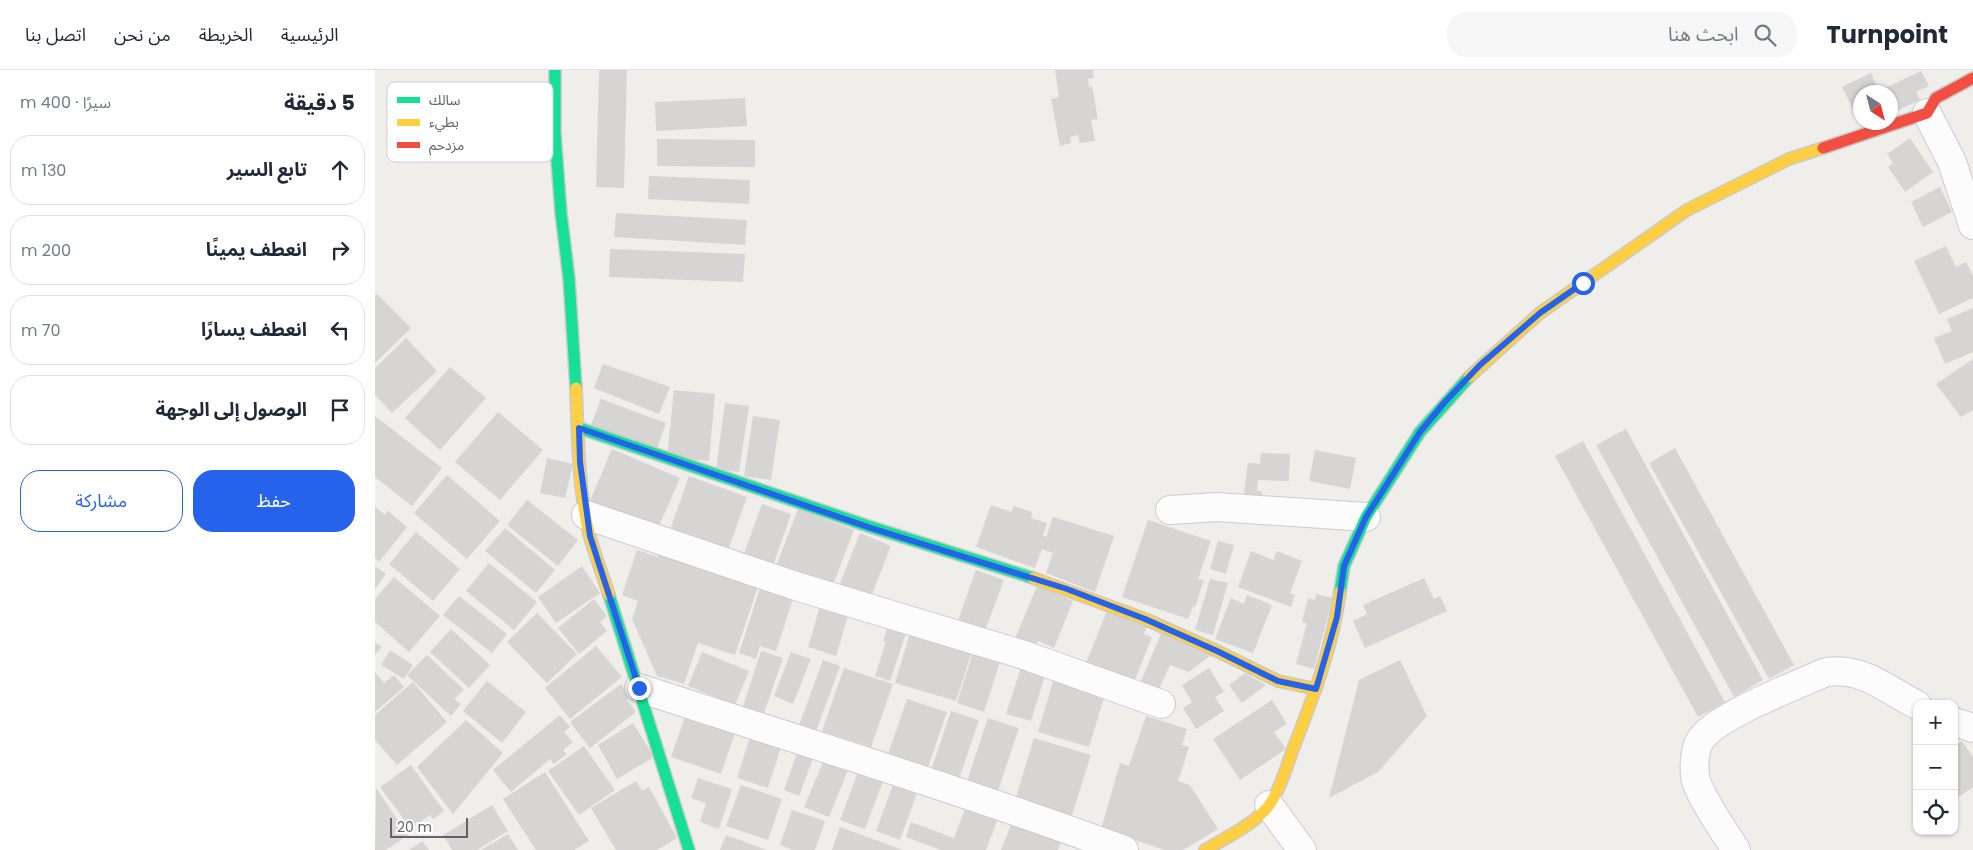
<!DOCTYPE html>
<html lang="ar">
<meta charset="utf-8">
<style>
:root{--surface:#fff;--page:#f6f6f7;--text:#1f2937;--muted:#747a83;--line:#e0e1e3;--accent:#2563eb}
body{margin:0;font-family:Poppins,"Noto Sans Arabic",sans-serif;background:var(--page);color:var(--text);direction:rtl}
.controls{position:absolute;right:15px;bottom:15px;display:grid;overflow:hidden;border-radius:10px;box-shadow:0 1px 4px #0004}
.controls button{width:45px;height:45px;display:grid;place-items:center;padding:0;border:0;border-bottom:1px solid var(--line);background:var(--surface);color:var(--text);font:25px sans-serif}
.compass{position:absolute;left:1478px;top:15px;width:45px;height:45px;border-radius:50%;background:var(--surface);box-shadow:0 1px 4px #0004;rotate:144deg}
.scale{position:absolute;left:15px;bottom:12px;width:78px;box-sizing:border-box;padding-left:5px;border:2px solid #5f6368;border-top:0;font-size:14px;line-height:18px;white-space:nowrap;color:#5f6368;-webkit-text-stroke:4px #fff;paint-order:stroke}
.stop{position:absolute;width:15px;height:15px;margin:-11px;border:4px solid #2563eb;border-radius:50%;background:#fff}
.stop.end{background:#2563eb;border-color:#fff;box-shadow:0 1px 5px #0008}
.list{margin:0;padding:0;list-style:none}
h2{display:flex;justify-content:space-between;align-items:center;height:65px;margin:0;padding:0 20px;font-size:21px}
h2 small{font-size:16px;font-weight:400;color:var(--muted)}
.list li{display:grid;grid-template-columns:32px 1fr auto;gap:15px;align-items:center;box-sizing:border-box;height:70px;margin:0 10px 10px;padding:0 10px;border:1px solid var(--line);border-radius:20px}
.list b{display:block;font-size:19px;white-space:nowrap}
.list em{font-size:16px;font-style:normal;color:var(--muted)}
.actions{display:flex;gap:10px;padding:15px 20px}
.actions a{flex:1;padding:11px 0;border:1px solid var(--accent);border-radius:20px;text-align:center;font-size:18px;color:var(--accent)}
.actions .main{background:var(--accent);color:#fff}
.icon{flex:none;width:28px;height:28px;fill:none;stroke:currentColor;stroke-width:2;stroke-linecap:round;stroke-linejoin:round}
.map{position:relative;flex:none;width:1598px;height:780px;overflow:hidden;direction:ltr}
header{display:flex;align-items:center;gap:30px;box-sizing:border-box;height:70px;padding:0 25px;background:var(--surface);border-bottom:1px solid var(--line)}
header strong{font-size:24px}
nav{display:flex;gap:28px;margin-inline-start:auto;font-size:18px}
.search{width:350px;height:45px;background:var(--page);display:flex;align-items:center;gap:12px;box-sizing:border-box;padding:0 18px;border-radius:20px;color:var(--muted);font-size:19px}
main{display:flex}
aside{flex:1;background:var(--surface)}
.map>svg:first-child{display:block}
.building{fill:#d6d5d3}
.lines{fill:none;stroke-linecap:round;stroke-linejoin:round}
.street-casing{stroke:#cbcccc;stroke-width:30}
.fast-casing{stroke:#cacacb;stroke-width:14}
.slow-casing{stroke:#cacacb;stroke-width:14}
.jam-casing{stroke:#cacacb;stroke-width:14}
.street{stroke:#fdfcfc;stroke-width:28}
.fast{stroke:#16e098;stroke-width:11}
.slow{stroke:#ffcf43;stroke-width:11}
.jam{stroke:#f24e42;stroke-width:11}
.route{stroke:#2563eb;stroke-width:6}
.key{fill:#fff;stroke:#cfd0d2;stroke-width:1}
.key-label{font-size:14px;fill:#5f6368}
</style>
<header>
<strong>Turnpoint</strong>
<div class="search"><svg class="icon" aria-label="search" viewBox="0 0 24 24"><circle cx="10" cy="10" r="6"/><path d="M15 15l6 6"/></svg>ابحث هنا</div>
<nav><a>الرئيسية</a><a>الخريطة</a><a>من نحن</a><a>اتصل بنا</a></nav>
</header>
<main>
<div class="map">
<svg width="1598" height="780" viewBox="0 0 1598 780">
<rect width="100%" height="100%" fill="#efeeea"/>
<!-- building -->
<path class="building" d="M224,0H252L249,118L221,117Z
M680,0H718L719,8L713,9L714,17L717,16L723,49L716,50L720,71L705,73L703,65L695,67L696,73L685,76L676,29L684,27Z
M1546,1L1554,16L1541,22L1545,30L1516,44V22H1486L1487,58L1467,17L1496,3L1504,21Z
M370,28L372,56L281,61L280,32Z
M1535,68L1558,102L1530,122L1513,97L1518,93L1512,84Z
M282,69L380,70V97L282,96Z
M274,106L375,110L374,134L273,129Z
M1565,117L1577,142L1548,157L1536,132Z
M241,143L372,150L370,175L239,167Z
M1571,176L1581,197L1591,192L1598,206V228L1564,244L1539,191Z
M235,179L370,184L368,212L234,207Z
M2,224L36,258L0,293V225Z
M1598,238V282L1570,294L1559,268L1577,261L1572,249Z
M31,268L62,301L17,343L0,325V298Z
M1598,289V340L1586,347L1561,314Z
M228,294L295,317L284,344L219,318Z
M75,297L111,328L65,380L30,348Z
M299,320L340,324L334,391L292,387Z
M226,329L291,353L281,382L215,357Z
M350,333L374,336L364,402L341,399Z
M123,342L168,380L125,430L80,392Z
M0,346L67,398L37,436L0,407Z
M378,346L405,350L396,410L369,406Z
M1251,359L1388,610L1359,627L1221,375Z
M1208,371L1350,632L1323,647L1180,386Z
M1300,378L1419,595L1394,609L1274,393Z
M237,379L305,408L282,461L214,433Z
M940,380L981,388L975,419L934,411Z
M886,383L915,384L914,411L883,410L882,421H887L886,431L868,429L873,393L885,394Z
M172,388L198,394L190,428L165,423Z
M72,405L125,451L92,489L39,443Z
M314,406L372,427L352,483L294,463Z
M152,430L203,470L183,496L132,455Z
M387,434L416,444L397,499L367,489Z
M616,435L636,442L639,436L657,442L656,448L672,453L668,466L671,467L678,447L739,466L720,522L671,503L678,483L667,479L660,498L601,477Z
M0,437L10,445L13,441L32,457L4,492L0,488Z
M423,439L479,460L456,520L400,499Z
M773,450L836,471L823,509L829,510L820,537L818,536L813,549L747,527Z
M130,458L180,500L161,523L110,481Z
M41,462L85,499L58,531L14,494Z
M485,463L516,476L493,534L462,521Z
M843,471L859,475L851,504L835,499Z
M262,480L283,487L285,481L384,514L360,585L323,573L309,614L282,606L257,549L263,531L247,525Z
M876,481L898,490L902,481L927,491L915,523L920,525L916,537L863,517Z
M114,493L162,532L139,560L91,521Z
M0,496L11,504L0,519Z
M207,496L225,523L181,553L163,527Z
M601,500L629,510L608,566L581,556Z
M19,507L65,546L34,582L0,552V529Z
M1049,508L1059,529L1065,526L1072,541L990,578L978,551L992,544L988,535Z
M835,509L853,513L838,565L820,560Z
M386,515L419,526L401,581L385,576L381,589L364,583Z
M662,516L698,531L679,578L663,571L659,579L639,571Z
M941,524L958,528L939,599L921,594L932,553L927,552L933,528L940,530Z
M872,525L897,535L878,583L840,569L856,528L869,534Z
M84,526L132,564L117,583L68,545Z
M448,526L476,535L461,586L433,577Z
M219,529L232,546L225,552L232,561L204,584L183,558Z
M732,541L772,556L769,564L777,567L757,617L709,598Z
M162,543L202,584L172,613L132,572Z
M516,548L534,554L515,611L500,606L511,572L508,571Z
M538,553L600,572L581,631L520,613Z
M76,559L115,595L94,618L55,582Z
M786,564L835,586L814,602L795,595L781,626L763,618Z
M0,572L7,577L0,585Z
M601,573L628,582L609,642L582,633Z
M221,576L247,607L195,649L170,618Z
M15,580L38,595L29,609L6,595Z
M386,581L408,588L388,646L367,639Z
M327,582L374,601L360,635L313,616Z
M416,582L436,589L418,634L399,626Z
M52,585L89,620L79,629L86,634L76,646L32,605Z
M649,588L673,596L656,651L631,644Z
M448,590L465,596L440,664L423,658Z
M1025,590L1052,646L1003,702L954,728L984,610Z
M469,598L518,614L496,677L447,661Z
M682,598L731,621L714,677L663,662Z
M834,598L849,622L840,627L849,641L821,659L808,638L817,632L807,615Z
M0,602L9,613L19,605L29,617L0,642Z
M870,603L891,615L867,633L854,615Z
M112,611L151,642L127,673L88,641Z
M38,612L72,652L22,695L0,670V645Z
M246,614L255,627L252,630L261,642L215,678L195,652Z
M532,629L572,642L551,703L511,690Z
M897,630L912,654L899,662L911,679L865,710L838,669Z
M313,638L363,654L346,704L296,687Z
M576,641L604,650L583,712L555,703Z
M185,645L195,657L189,662L198,672L188,680L192,684L179,694L175,689L136,722L118,700Z
M771,646L812,659L807,675L814,677L803,711L815,715L843,759L808,780H790L726,759L745,693L754,696Z
M613,648L644,658L623,721L592,711Z
M91,650L128,683L78,744L42,697Z
M258,653L279,687L242,709L223,675Z
M377,660L408,670L393,718L362,708Z
M659,668L716,685L695,751L639,734Z
M1587,671L1598,687V717L1579,730V676Z
M209,676L240,720L204,745L173,701Z
M424,677L440,683L424,726L409,720Z
M451,685L475,695L454,747L429,737Z
M36,695L69,741L58,749L55,745L36,759L5,717Z
M485,697L510,706L490,759L465,750Z
M170,702L214,771L199,780H161L128,729Z
M323,708L357,719L344,759L325,752L331,733L316,728Z
M520,709L544,718L525,770L501,761Z
M261,711L267,721L274,717L302,768L282,780H241L216,738Z
M366,715L407,729L393,770L351,756Z
M1,718L33,765L11,780H0Z
M593,731L625,743L611,780H566L531,767L536,752L579,768Z
M117,735L133,761L102,780H77L68,765Z
M417,740L450,751L440,780H418L405,775Z
M639,747L688,766L683,780H626Z
M465,757L528,780H457Z
M133,764L143,780H106Z
M351,765L392,780H345Z
M47,771L54,780H34Z"/>
<g class="lines">
<defs>
<path id="street" d="M1552,43L1577,92L1598,155
M795,440L842,437L991,447
M211,445L424,517L649,585L786,634
M264,618C426,671 589,721 749,780
M1579,652L1598,658
M894,735L927,780
M1361,780C1351,764 1322,723 1320,706C1319,694 1319,679 1326,669C1343,645 1422,615 1451,602C1488,597 1511,619 1542,635"/>
<path id="fast" d="M180,0V64L186,143L194,209L201,318
M204,358L496,457L658,508
M965,522L969,496L991,447L1045,362L1094,307
M234,525L314,780"/>
<path id="slow" d="M1094,307L1165,243L1312,140L1414,89L1448,78
M201,318C203,365 203,422 215,467C220,486 228,505 234,525
M658,508L770,549L842,581L903,611L941,619
M830,780C850,768 882,753 895,734C907,716 912,694 920,674C939,625 958,575 965,522"/>
<path id="jam" d="M1448,78L1552,43L1561,28L1598,8"/>
</defs>
<!-- street casing -->
<use href="#street" class="street-casing"/>
<!-- fast casing -->
<use href="#fast" class="fast-casing"/>
<!-- slow casing -->
<use href="#slow" class="slow-casing"/>
<!-- jam casing -->
<use href="#jam" class="jam-casing"/>
<!-- street -->
<use href="#street" class="street"/>
<!-- fast -->
<use href="#fast" class="fast"/>
<!-- slow -->
<use href="#slow" class="slow"/>
<!-- jam -->
<use href="#jam" class="jam"/>
</g>
<g class="lines">
<!-- route -->
<path class="route" d="M264,618L215,466L205,392L204,358L496,458L692,519L770,549L842,581L903,611L941,619L962,547L969,496L991,447L1045,362L1069,333L1105,295L1165,243L1208,213"/>
</g>
<!-- legend -->
<rect x="12" y="12" width="166" height="80" rx="8" class="key"/>
<rect x="22" y="27" width="23" height="6" fill="#16e098"/>
<rect x="22" y="49" width="23" height="7" fill="#ffcf43"/>
<rect x="22" y="72" width="23" height="6" fill="#f24e42"/>
<g class="key-label">
<text x="54" y="35">سالك</text>
<text x="54" y="57">بطيء</text>
<text x="54" y="80">مزدحم</text>
</g>
</svg>
<div class="controls">
<button>+</button>
<button>−</button>
<button><svg class="icon" aria-label="locate" viewBox="0 0 24 24"><circle cx="12" cy="12" r="6"/><path d="M12 2v4M12 18v4M2 12h4M18 12h4"/></svg></button>
</div>
<svg class="compass" viewBox="-18 -18 36 36"><path d="M0-13l5 13h-10z" fill="#e53935"/><path d="M0 13l5-13h-10z" fill="#747a83"/></svg>
<div class="scale">20 m</div>
<div class="stop" style="left:1208px;top:213px"></div>
<div class="stop end" style="left:264px;top:618px"></div>
</div>
<aside>
<h2>5 دقيقة<small>سيرًا · 400 m</small></h2>
<ul class="list">
<li><svg class="icon" aria-label="ahead" viewBox="0 0 24 24"><path d="M12 20V5M6 11l6-6 6 6"/></svg><div><b>تابع السير</b></div><em>130 m</em></li>
<li><svg class="icon" aria-label="right" viewBox="0 0 24 24"><path d="M7 20v-9h11M14 6l5 5-5 5"/></svg><div><b>انعطف يمينًا</b></div><em>200 m</em></li>
<li><svg class="icon" aria-label="left" viewBox="0 0 24 24"><path d="M17 20v-9H6M10 6l-5 5 5 5"/></svg><div><b>انعطف يسارًا</b></div><em>70 m</em></li>
<li><svg class="icon" aria-label="arrive" viewBox="0 0 24 24"><path d="M6 21V4h12l-3 4 3 4H6"/></svg><div><b>الوصول إلى الوجهة</b></div></li>
</ul>
<div class="actions"><a class="main">حفظ</a><a>مشاركة</a></div>
</aside>
</main>
